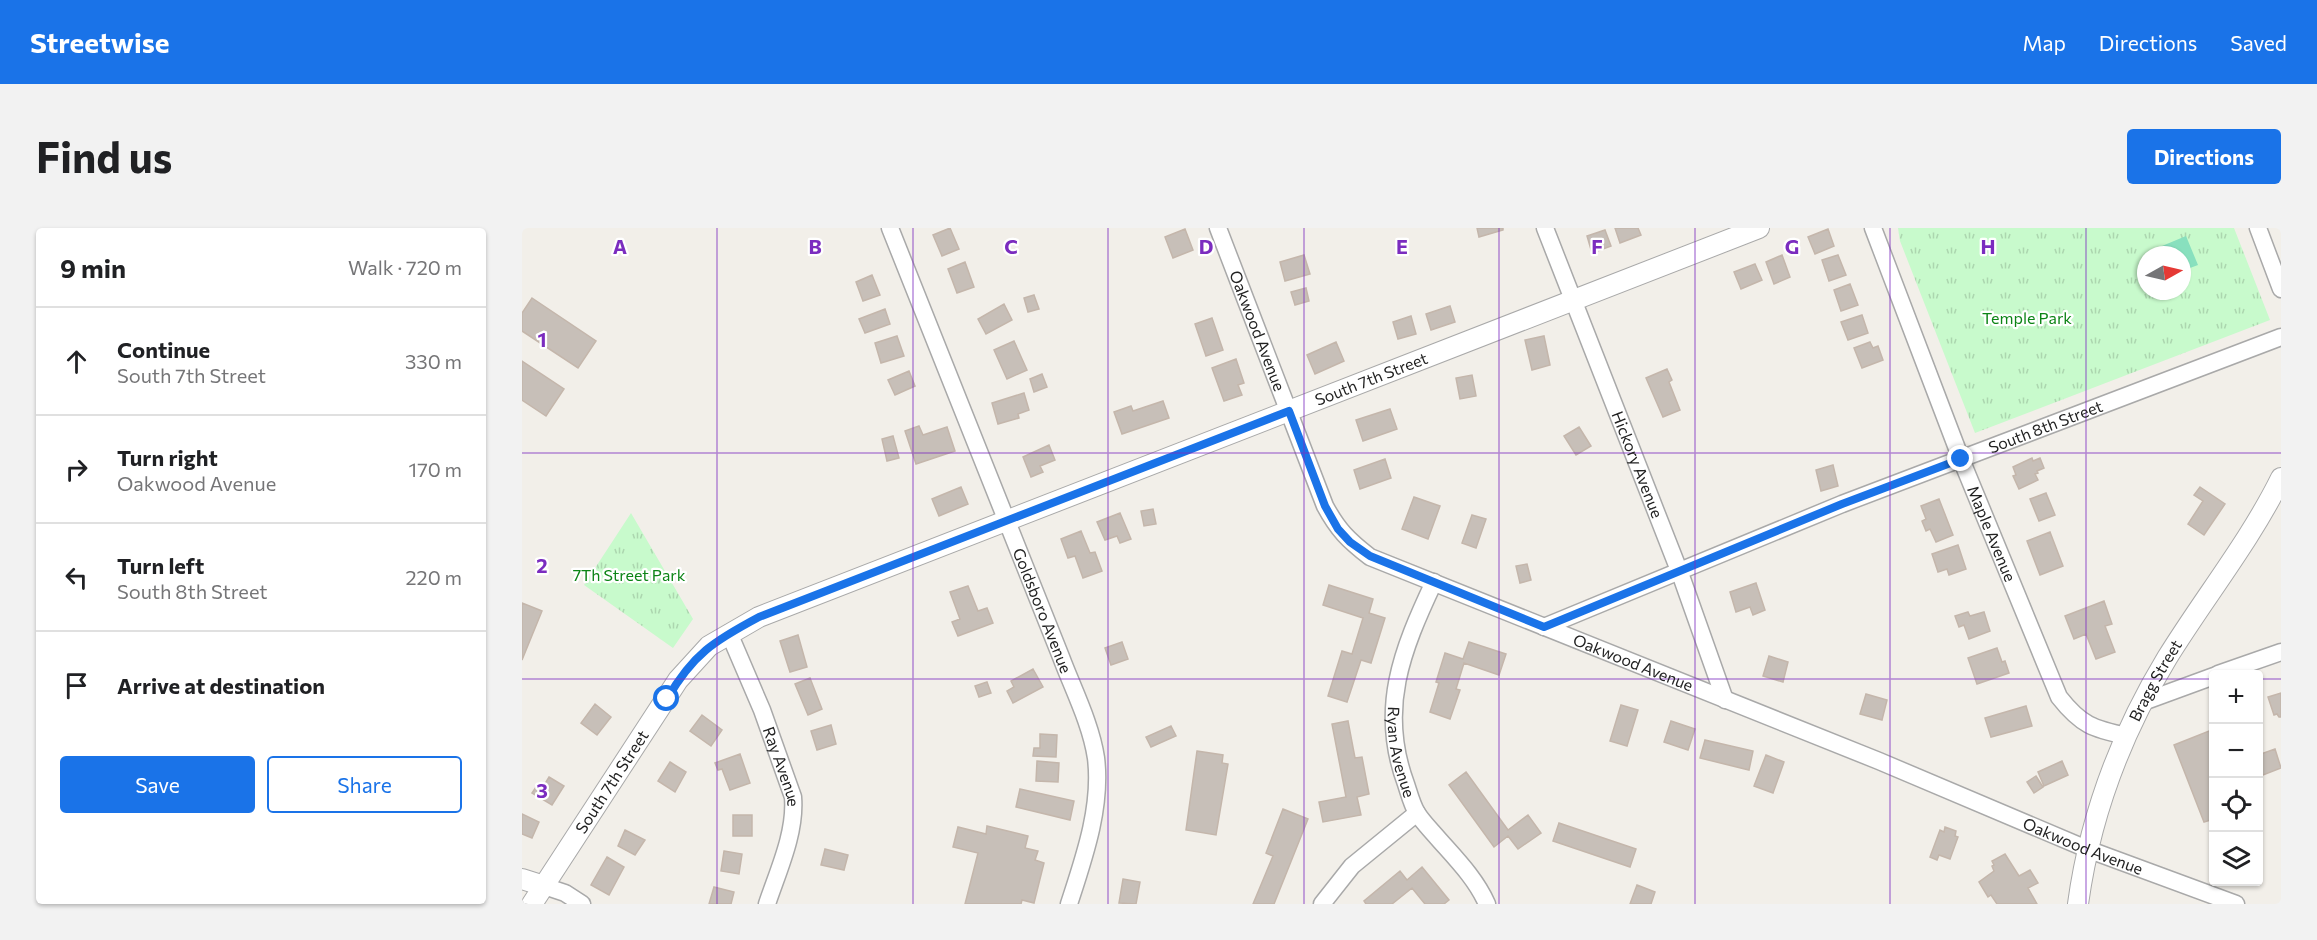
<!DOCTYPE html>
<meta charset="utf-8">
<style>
:root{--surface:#fff;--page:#f2f2f2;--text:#202124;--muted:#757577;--line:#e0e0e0;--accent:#1a73e8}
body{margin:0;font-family:Commissioner,sans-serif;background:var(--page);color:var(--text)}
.controls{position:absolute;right:18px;bottom:18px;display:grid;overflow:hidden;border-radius:6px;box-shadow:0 2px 4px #0004}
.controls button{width:54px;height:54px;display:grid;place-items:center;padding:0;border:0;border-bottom:2px solid var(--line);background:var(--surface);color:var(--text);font:30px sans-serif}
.compass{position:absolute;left:1615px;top:18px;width:54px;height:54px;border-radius:50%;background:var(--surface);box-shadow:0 2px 4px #0004;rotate:82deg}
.stop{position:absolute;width:18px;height:18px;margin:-14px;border:4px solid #1a73e8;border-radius:50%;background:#fff}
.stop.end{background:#1a73e8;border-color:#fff;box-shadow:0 2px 6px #0008}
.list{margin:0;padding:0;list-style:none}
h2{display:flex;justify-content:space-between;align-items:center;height:78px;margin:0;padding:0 24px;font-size:26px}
h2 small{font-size:20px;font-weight:400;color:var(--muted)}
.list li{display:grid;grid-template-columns:39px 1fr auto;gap:18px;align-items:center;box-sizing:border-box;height:108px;padding:0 24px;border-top:2px solid var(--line)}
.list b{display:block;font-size:22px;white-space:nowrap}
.list p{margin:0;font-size:20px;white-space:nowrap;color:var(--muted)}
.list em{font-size:20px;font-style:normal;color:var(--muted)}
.actions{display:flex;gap:12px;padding:18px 24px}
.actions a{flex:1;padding:14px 0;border:2px solid var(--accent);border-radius:6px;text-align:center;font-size:21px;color:var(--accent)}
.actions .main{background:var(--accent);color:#fff}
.icon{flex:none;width:33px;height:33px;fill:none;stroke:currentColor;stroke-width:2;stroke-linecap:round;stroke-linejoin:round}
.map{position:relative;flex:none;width:1759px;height:676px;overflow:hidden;border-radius:6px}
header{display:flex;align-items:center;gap:36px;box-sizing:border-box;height:84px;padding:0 30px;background:var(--accent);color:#fff}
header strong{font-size:28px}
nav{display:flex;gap:33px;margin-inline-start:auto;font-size:21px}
.intro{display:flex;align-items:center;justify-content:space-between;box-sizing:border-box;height:144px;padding:0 36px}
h1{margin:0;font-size:42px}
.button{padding:15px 27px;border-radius:6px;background:var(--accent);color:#fff;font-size:21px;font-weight:700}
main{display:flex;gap:36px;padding:0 36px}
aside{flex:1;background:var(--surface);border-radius:6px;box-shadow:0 2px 4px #0004}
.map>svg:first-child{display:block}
.park{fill:url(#park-tufts);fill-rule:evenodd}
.pitch{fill:#88e0be}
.building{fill:#c7bfb8;stroke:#c4b6ab;stroke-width:1.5}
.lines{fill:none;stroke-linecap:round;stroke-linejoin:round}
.minor-casing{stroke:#a9a9a9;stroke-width:19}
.tertiary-casing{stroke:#a9a9a9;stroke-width:22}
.minor{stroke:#fff;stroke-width:16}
.tertiary{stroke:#fff;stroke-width:20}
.route{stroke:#1a73e8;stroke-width:8}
.grid{fill:none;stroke:#7b2cbf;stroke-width:1.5;stroke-opacity:0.55}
.labels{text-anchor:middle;stroke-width:4.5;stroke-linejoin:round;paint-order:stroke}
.park-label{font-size:16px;fill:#0c8416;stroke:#fff}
.street-label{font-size:16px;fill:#222;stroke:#fff}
.grid-label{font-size:20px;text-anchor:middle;font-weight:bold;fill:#7b2cbf;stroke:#fff;stroke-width:4.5;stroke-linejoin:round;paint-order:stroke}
</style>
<header>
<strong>Streetwise</strong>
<nav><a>Map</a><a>Directions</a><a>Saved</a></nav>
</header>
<div class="intro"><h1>Find us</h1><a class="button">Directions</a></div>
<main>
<aside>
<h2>9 min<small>Walk · 720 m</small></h2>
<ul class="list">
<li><svg class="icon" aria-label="ahead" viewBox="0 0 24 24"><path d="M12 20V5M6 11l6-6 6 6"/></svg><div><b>Continue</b><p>South 7th Street</p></div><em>330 m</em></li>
<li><svg class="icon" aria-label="right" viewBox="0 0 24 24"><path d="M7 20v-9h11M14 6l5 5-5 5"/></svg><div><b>Turn right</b><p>Oakwood Avenue</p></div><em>170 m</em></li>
<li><svg class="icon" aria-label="left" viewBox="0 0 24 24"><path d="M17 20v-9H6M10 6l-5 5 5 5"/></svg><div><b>Turn left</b><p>South 8th Street</p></div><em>220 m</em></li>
<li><svg class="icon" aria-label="arrive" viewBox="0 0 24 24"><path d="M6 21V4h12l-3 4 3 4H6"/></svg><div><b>Arrive at destination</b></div></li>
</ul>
<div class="actions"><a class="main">Save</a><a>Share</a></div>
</aside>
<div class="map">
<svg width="1759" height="676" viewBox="0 0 1759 676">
<defs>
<pattern id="park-tufts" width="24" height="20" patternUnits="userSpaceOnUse" patternTransform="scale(1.5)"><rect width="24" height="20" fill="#c8facc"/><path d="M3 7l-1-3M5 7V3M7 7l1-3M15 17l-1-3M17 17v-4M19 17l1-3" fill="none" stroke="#acd6af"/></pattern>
</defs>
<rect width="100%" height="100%" fill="#f2efe9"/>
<!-- park -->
<path class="park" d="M1376,0H1712L1748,92L1453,205L1378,13ZM1624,27H1660V63H1624Z
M109,285L171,391L151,420L62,357Z"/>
<!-- pitch -->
<path class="pitch" d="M1664,8L1676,37L1660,43V27H1630L1628,23Z"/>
<!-- building -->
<path class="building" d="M428,0L437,21L420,28L411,7Z
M955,0H981V2L957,9Z
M1093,0H1116L1119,7L1098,15Z
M663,1L671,22L651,30L643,9Z
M1306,1L1312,18L1293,26L1286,9Z
M1083,2L1089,18L1070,25L1065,8Z
M782,27L788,46L763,53L758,34Z
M1260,27L1268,49L1252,56L1244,34Z
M1316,27L1324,47L1307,53L1300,32Z
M443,34L452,59L435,65L426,41Z
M1233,36L1240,52L1219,61L1212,44Z
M350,47L358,67L341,73L334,54Z
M1328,56L1336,77L1319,83L1312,62Z
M784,60L787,73L773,77L769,64Z
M512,67L517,81L506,84L502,70Z
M10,70L74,113L56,140L0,103V85Z
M482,76L490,92L464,106L456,91Z
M928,78L933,94L909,102L904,86Z
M363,81L368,96L343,105L337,91Z
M1340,87L1346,105L1326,112L1319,94Z
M889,88L894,106L876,111L871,94Z
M690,90L701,122L684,128L673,96Z
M375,108L382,128L359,135L353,115Z
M1022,108L1028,137L1010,142L1003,112Z
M492,113L505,142L485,151L472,122Z
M814,114L822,133L793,146L785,127Z
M1348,114L1351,120L1356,118L1361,132L1340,140L1332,120Z
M714,131L722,155L716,157L720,167L702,173L690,140Z
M0,133L42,161L24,188L0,172Z
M1145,141L1150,152L1147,154L1158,182L1141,189L1124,150Z
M387,143L393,158L373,167L366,152Z
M520,146L525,159L512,164L508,151Z
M950,147L954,168L938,171L934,150Z
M502,165L507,182L496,186L497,190L476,196L470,175Z
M641,173L647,190L600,206L592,184L609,178L611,183Z
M868,181L875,201L841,213L834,192Z
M397,198L401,207L425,199L433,223L394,236L383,203Z
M1057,199L1069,218L1054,227L1042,208Z
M371,208L377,230L365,233L360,211Z
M527,217L533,232L518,238L521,244L509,249L501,229Z
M1510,230L1511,233L1518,230L1522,240L1515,243L1516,245L1513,246L1516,252L1497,261L1491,248L1494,247L1491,239Z
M863,231L869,250L838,261L832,242Z
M1311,237L1316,258L1299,263L1294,242Z
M439,259L446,276L417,288L410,271Z
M1678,259L1703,276L1682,307L1666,296L1681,273L1672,267Z
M1524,265L1533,287L1517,293L1508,271Z
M892,269L918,278L906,311L880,301Z
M1417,271L1431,307L1414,314L1408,301L1404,303L1400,293L1404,291L1399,278Z
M631,281L634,296L622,298L619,283Z
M598,285L609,311L598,315L595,308L583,312L575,294Z
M950,287L964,291L954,320L940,315Z
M559,303L568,325L573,324L580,343L561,350L553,328L546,330L539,311Z
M1528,304L1541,338L1518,347L1505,313Z
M1436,317L1444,341L1427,347L1425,341L1416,344L1410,326Z
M1005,336L1009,352L998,355L994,338Z
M1234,355L1243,382L1231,387L1228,379L1214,384L1208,364Z
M807,357L851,371L847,385L863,390L849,435L839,432L825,474L806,468L820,423L830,426L841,390L801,377Z
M446,358L456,383L465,380L471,395L436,408L430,394L438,391L428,364Z
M1582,373L1590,396L1583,398L1593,424L1574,431L1564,406L1552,411L1543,388Z
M0,375L20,383L0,432Z
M1446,384L1448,388L1462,384L1468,403L1447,411L1442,397L1437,399L1433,388Z
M276,407L285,439L268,444L258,413Z
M600,414L606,431L589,437L583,420Z
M947,414L984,426L977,447L942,435L934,461L938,462L928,491L908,484L917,455L914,454L923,425L941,431Z
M1475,420L1480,434L1483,433L1487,445L1455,456L1446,430Z
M1247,428L1266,434L1261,454L1241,448Z
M511,441L521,459L491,475L485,463L492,459L489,453Z
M288,450L300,481L286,487L273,456Z
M465,454L469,465L457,469L453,458Z
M1759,465V489H1757L1755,486L1752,487L1746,469Z
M1344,466L1365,472L1360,492L1338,486Z
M73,476L89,489L75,507L59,495Z
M1099,477L1116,482L1105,518L1088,513Z
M1504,478L1510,498L1469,509L1463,490Z
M180,487L200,502L189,518L168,503Z
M826,493L833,530L840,529L847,566L835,569L839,587L801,594L797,574L824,569L810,496Z
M1149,493L1173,501L1166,522L1142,514Z
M309,497L314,516L295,522L289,503Z
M649,498L654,508L629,519L624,509Z
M1692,501V591L1682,594L1652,517Z
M518,506L535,507L534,529L511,528L512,520H518Z
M1183,512L1231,523L1227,542L1178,530Z
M1753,521L1759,540L1736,549V527Z
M675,523L701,527L700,535L706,536L694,607L664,602Z
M218,526L228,555L208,562L200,541L196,542L193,535Z
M1244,527L1262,534L1251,565L1232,558Z
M515,533L537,535L536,554L514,553Z
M1540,533L1546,547L1522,558L1516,544Z
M148,534L164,544L153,564L136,553Z
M944,544L986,602L1006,587L1019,605L996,621L986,608L972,619L927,557Z
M1514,548L1521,559L1512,565L1505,554Z
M27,549L42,558L30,577L10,565L16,556L21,559Z
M498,561L552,573L548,592L494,579Z
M761,581L786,591L752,676H731L751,628L744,625Z
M0,586L17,594L10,610L0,606Z
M211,587H230V608H211Z
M1037,595L1114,621L1108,639L1031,613Z
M465,598L506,608L503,620L516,623L513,632L522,635L512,675L500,672L499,676H443L456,625L431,619L436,599L464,606Z
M1423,599L1434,603L1433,608L1436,609L1428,631L1417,627L1415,632L1408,629L1418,602L1422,604Z
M103,602L123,612L113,627L96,618Z
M303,621L326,627L322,642L299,637Z
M202,623L220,626L217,646L199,643Z
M1483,626L1497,648L1508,642L1516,655L1506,660L1515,676H1475L1469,667L1466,669L1457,654L1472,643L1470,638L1472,637L1470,633Z
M85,629L102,639L87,667L69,657Z
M900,639L927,672L922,676H903L890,660L870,676H844L842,673L878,643L885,652Z
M601,651L618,654L614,676L597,675Z
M1115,657L1133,664L1129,676H1108Z
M192,659L212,664L209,676H187Z"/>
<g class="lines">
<defs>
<g id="minor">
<path id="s1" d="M368,0L539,429C551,461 569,496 574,530C580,579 562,630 547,676"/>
<path id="s2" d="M696,0L803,278C816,302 826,312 848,329L1357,533L1565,621L1714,676"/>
<path id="s3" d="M1023,0L1158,345L1203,472"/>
<path id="s4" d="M1351,0L1439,231L1537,469C1559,497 1571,501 1605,508"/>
<path d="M1736,0L1759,61"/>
<path id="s5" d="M912,354C880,422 856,481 884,556C887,565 890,577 895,585C900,593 907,600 913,607C932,629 953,649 965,676"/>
<path id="s6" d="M1022,399L1320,276L1759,109"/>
<path id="s7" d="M207,405L240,482L271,569C274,605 256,643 245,676"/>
<path d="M1696,446L1759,424"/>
<path d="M1621,474L1692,448"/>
<path d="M22,658L43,665L60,676"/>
<path d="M800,676L830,638L895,585"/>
</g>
<g id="tertiary">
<path d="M0,651L22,658"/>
<path id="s8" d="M10,676L156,452L187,418L237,389L1237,0"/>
<path id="s9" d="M1556,676C1568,588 1599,506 1645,430C1682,370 1728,313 1759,250"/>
</g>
</defs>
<!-- minor casing -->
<use href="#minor" class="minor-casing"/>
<!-- tertiary casing -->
<use href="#tertiary" class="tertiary-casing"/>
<!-- minor -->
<use href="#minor" class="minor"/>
<!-- tertiary -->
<use href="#tertiary" class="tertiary"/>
</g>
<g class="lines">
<!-- route -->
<path class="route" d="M145,471C171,426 192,413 237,389L767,183L803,278L816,301L828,314L848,328L1022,399L1320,276L1439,231"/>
</g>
<!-- grid -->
<path class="grid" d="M195,0V676M391,0V676M586,0V676M782,0V676M977,0V676M1173,0V676M1368,0V676M1564,0V676M0,225H1759M0,451H1692M1736,451H1759"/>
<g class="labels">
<!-- park labels -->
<g class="park-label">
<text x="1505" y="96">Temple Park</text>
<text x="107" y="353">7Th Street Park</text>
</g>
<!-- street labels -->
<g class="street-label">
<text dy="6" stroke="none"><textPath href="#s2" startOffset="110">Oakwood Avenue</textPath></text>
<text dy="6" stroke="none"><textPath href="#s8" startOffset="1028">South 7th Street</textPath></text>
<text dy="6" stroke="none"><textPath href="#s6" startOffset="540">South 8th Street</textPath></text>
<text dy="6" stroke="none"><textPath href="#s3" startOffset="254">Hickory Avenue</textPath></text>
<text dy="6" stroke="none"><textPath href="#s4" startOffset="328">Maple Avenue</textPath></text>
<text dy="6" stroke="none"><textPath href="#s1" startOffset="412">Goldsboro Avenue</textPath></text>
<text dy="6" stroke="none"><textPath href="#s2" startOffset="650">Oakwood Avenue</textPath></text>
<text dy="6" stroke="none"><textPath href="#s9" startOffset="238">Bragg Street</textPath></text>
<text dy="6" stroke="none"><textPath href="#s5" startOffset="178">Ryan Avenue</textPath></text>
<text dy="6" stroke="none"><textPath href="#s7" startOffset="144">Ray Avenue</textPath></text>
<text dy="6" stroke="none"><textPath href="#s8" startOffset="146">South 7th Street</textPath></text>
<text dy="6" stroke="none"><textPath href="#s2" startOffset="1136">Oakwood Avenue</textPath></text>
</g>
</g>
<g class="grid-label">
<text x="98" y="26">A</text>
<text x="293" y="26">B</text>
<text x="489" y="26">C</text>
<text x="684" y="26">D</text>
<text x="880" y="26">E</text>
<text x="1075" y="26">F</text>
<text x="1270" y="26">G</text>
<text x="1466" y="26">H</text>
<text x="20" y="119">1</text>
<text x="20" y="345">2</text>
<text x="20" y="570">3</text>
</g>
</svg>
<div class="controls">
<button>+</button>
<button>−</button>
<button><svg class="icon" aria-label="locate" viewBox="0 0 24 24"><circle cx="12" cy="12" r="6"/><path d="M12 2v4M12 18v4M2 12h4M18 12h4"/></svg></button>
<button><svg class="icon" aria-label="layers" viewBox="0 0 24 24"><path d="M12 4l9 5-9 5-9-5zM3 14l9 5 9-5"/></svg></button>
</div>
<svg class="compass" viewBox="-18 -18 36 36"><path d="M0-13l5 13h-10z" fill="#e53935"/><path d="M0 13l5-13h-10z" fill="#757577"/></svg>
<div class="stop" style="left:145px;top:471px"></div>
<div class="stop end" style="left:1439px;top:231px"></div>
</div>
</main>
